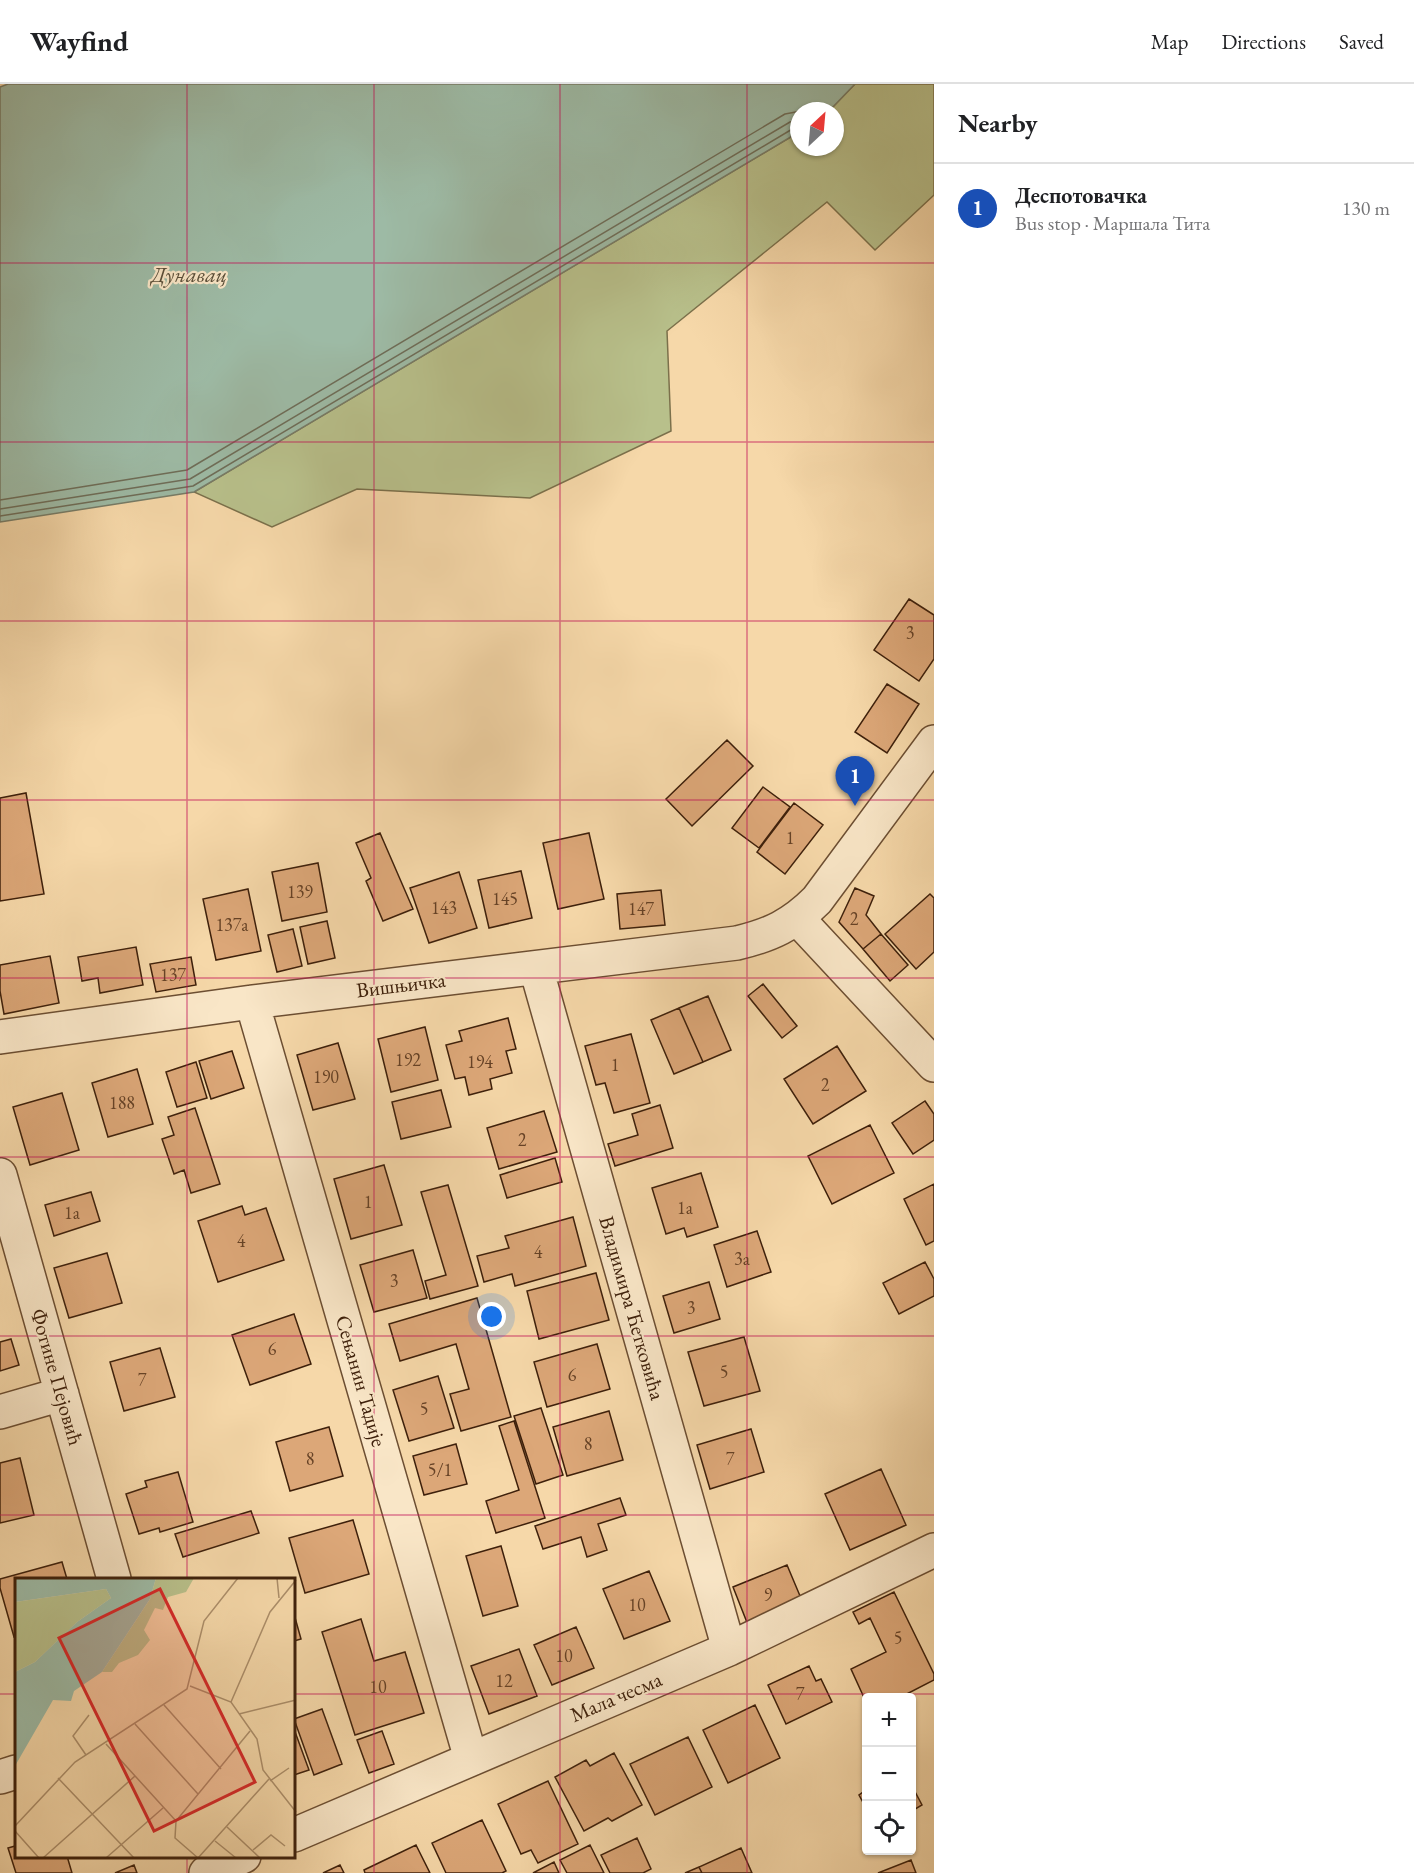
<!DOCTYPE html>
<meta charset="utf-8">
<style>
:root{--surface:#fff;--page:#f2f2f2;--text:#202124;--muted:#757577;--line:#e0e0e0;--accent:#7c3aed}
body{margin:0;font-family:"EB Garamond",serif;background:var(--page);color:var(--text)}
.controls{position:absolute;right:18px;bottom:18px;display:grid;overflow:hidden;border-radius:6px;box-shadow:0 2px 4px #0004}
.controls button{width:54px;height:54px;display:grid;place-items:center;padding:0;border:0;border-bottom:2px solid var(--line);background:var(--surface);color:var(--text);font:30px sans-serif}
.compass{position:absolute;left:790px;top:18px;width:54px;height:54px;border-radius:50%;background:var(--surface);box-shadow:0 2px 4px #0004;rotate:26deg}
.you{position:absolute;left:492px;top:1233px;width:21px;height:21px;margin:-15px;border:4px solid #fff;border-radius:50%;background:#1a73e8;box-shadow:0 0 0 9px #1a73e833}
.badge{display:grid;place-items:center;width:39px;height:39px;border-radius:50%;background:var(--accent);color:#fff;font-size:20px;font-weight:700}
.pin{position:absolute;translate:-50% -50px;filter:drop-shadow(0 2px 3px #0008)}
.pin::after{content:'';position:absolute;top:32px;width:21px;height:18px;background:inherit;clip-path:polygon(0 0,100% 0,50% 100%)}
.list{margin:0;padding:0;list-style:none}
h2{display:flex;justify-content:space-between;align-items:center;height:78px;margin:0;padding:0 24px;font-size:26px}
h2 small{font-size:20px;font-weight:400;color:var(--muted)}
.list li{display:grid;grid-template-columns:39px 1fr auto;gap:18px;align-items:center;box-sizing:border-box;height:90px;padding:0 24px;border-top:2px solid var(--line)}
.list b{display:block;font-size:22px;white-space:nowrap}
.list p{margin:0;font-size:20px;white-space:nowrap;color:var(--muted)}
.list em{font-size:20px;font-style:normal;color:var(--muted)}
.icon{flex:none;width:33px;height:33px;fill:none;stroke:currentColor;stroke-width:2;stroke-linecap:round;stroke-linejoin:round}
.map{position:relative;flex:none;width:934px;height:1789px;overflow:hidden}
header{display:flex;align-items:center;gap:36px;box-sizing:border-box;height:84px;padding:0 30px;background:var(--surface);border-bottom:2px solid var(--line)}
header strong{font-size:28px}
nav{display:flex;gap:33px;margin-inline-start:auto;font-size:21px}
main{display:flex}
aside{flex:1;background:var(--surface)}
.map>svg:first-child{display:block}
.green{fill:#b8c08b;stroke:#7b704b;stroke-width:1.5}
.water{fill:#9dbaa5;stroke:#777c67;stroke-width:1.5}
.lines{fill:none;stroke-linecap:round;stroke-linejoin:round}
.shore{stroke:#6e6d58;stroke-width:1.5}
.building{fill:#dca778;stroke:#3e200b;stroke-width:1.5}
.minor-casing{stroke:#6c4e32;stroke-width:36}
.minor{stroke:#f9e6c7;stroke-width:33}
.grid{fill:none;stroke:#c2185b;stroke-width:1.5;stroke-opacity:0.55}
.labels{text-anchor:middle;stroke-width:4.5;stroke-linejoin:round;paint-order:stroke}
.number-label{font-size:18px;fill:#664226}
.street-label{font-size:21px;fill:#3e200b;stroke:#f9e6c7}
.water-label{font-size:22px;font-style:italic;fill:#5a4e39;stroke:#f9e6c7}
.inset-road{fill:none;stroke:#ac8e6a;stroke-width:1.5}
.view{fill:#d62828;fill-opacity:0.15;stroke:#d62828;stroke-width:3}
.inset-edge{fill:none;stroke:#3e200b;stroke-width:3}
</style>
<header>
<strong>Wayfind</strong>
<nav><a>Map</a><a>Directions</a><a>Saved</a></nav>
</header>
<main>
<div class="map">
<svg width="934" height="1789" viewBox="0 0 934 1789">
<rect width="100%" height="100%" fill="#f6d8a9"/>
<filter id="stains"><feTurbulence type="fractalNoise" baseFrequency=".00333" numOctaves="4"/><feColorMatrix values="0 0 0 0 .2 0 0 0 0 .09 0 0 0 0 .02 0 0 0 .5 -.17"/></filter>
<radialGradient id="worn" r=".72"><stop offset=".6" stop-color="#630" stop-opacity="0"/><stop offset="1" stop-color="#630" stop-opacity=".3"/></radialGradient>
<!-- green -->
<path class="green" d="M855,0H934V111L875,166L827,118L667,247L671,347L530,414L357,405L272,443L194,408L799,48V63H835V27H829Z"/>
<!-- water -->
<path class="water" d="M8,0H855L829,27H799V48L194,408L0,438V3Z"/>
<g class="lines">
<!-- shore -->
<path class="shore" d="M0,416L187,386L785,30L801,27
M0,425L190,395L790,38L799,36
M0,432L193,402L794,44L799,43"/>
</g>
<!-- building -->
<path class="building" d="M909,515L934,531V575L919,597L874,566Z
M887,600L919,620L887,669L855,648Z
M727,656L753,682L692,742L666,715Z
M763,703L790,723L759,764L732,744Z
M26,709L44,810L0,817V714Z
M794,719L823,741L785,790L757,768Z
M380,749L413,825L383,837L366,797L371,794L356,759Z
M589,749L604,815L558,825L543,759Z
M318,779L327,828L282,837L272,788Z
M521,787L532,834L489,844L478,796Z
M459,788L477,844L429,859L410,804Z
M855,804L874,812L866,831L881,850L863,865L839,838Z
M248,805L261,867L216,876L203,815Z
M661,806L665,841L620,845L617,810Z
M930,810L934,814V868L916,885L885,850Z
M327,837L335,874L308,880L300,843Z
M293,845L302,882L277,888L268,851Z
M881,850L908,881L890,897L863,865Z
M136,863L143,901L100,909L98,894L82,897L78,873Z
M50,872L59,919L4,930L0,907V881Z
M191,873L196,901L156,908L150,880Z
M763,900L797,942L782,954L748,912Z
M708,912L731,966L703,978L679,924Z
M679,924L703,978L674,990L651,936Z
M508,934L516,965L506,967L512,989L490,995L492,1005L469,1011L465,993L455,995L446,961L462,957L459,947Z
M425,943L438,996L391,1008L378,955Z
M631,950L650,1019L614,1029L605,999L596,1001L585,962Z
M338,959L355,1015L313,1026L297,971Z
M837,962L866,1007L813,1040L784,995Z
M232,967L244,1004L211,1015L199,977Z
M196,978L207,1014L177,1023L166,988Z
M137,985L153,1040L108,1053L92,999Z
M441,1006L451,1043L401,1055L392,1018Z
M62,1009L79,1066L30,1081L13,1023Z
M925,1017L934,1030V1056L913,1070L892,1039Z
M660,1021L673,1064L615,1082L608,1060L638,1051L632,1030Z
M195,1024L220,1100L191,1109L184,1086L174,1090L162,1055L174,1051L168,1033Z
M544,1027L557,1068L499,1085L487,1044Z
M870,1041L894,1089L832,1120L808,1072Z
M555,1074L562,1098L507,1114L500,1091Z
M384,1081L402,1141L351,1155L334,1095Z
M701,1089L718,1143L687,1153L684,1144L666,1150L652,1104Z
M934,1100V1157L926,1161L904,1115Z
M448,1101L478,1202L430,1215L425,1197L446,1191L421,1108Z
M91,1108L100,1137L54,1152L45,1121Z
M242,1122L245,1131L266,1124L284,1176L218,1198L198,1137Z
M573,1133L586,1182L515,1202L512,1190L484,1198L477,1172L509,1164L505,1152Z
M757,1147L771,1188L727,1203L714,1161Z
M413,1166L427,1214L374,1228L360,1181Z
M107,1169L122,1219L69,1234L54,1184Z
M925,1178L934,1195V1212L899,1230L883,1199Z
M596,1189L609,1236L539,1255L527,1207Z
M709,1198L720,1235L674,1249L663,1212Z
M477,1214L511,1333L461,1347L450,1310L469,1305L456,1260L400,1277L389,1240Z
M294,1230L311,1280L250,1301L232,1251Z
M744,1253L760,1307L704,1322L688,1268Z
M11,1255L19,1281L0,1287V1258Z
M597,1260L610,1305L547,1323L534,1278Z
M160,1264L175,1313L124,1327L110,1278Z
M438,1292L454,1344L409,1357L393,1306Z
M541,1324L563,1391L536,1400L514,1332Z
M609,1327L623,1376L567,1392L553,1343Z
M514,1337L545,1434L496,1449L486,1417L519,1406L499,1342Z
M329,1343L343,1392L290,1407L276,1358Z
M751,1345L764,1388L710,1405L697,1361Z
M456,1360L467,1400L424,1411L413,1372Z
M20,1374L34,1431L0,1439V1379Z
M881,1385L906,1441L850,1466L825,1410Z
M178,1388L193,1438L160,1448L159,1444L139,1450L126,1410L147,1403L145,1397Z
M620,1414L626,1431L598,1440L607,1466L587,1473L581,1453L543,1465L535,1442Z
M251,1427L259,1449L183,1473L175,1450Z
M353,1436L369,1490L305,1509L289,1454Z
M501,1462L518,1522L483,1532L466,1472Z
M62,1478L67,1495H16V1552L14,1553L0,1504V1495Z
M787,1481L803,1519L748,1541L733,1503Z
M649,1487L670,1537L624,1555L603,1505Z
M894,1508L934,1590V1596L899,1614H866V1618L851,1585L886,1568L870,1534L859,1540L853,1528Z
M294,1530L301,1555L294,1557Z
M361,1535L374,1577L405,1568L424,1629L355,1651L322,1548Z
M576,1543L594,1584L552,1601L534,1561Z
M519,1565L537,1612L489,1630L471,1582Z
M809,1582L816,1597L821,1595L832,1618L786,1640L768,1601Z
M755,1621L780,1674L728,1699L703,1646Z
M322,1625L342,1680L314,1691L294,1635Z
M294,1645L309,1686L294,1691Z
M382,1647L394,1680L369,1689L357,1656Z
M688,1653L712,1703L655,1731L630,1680Z
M614,1669L642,1721L612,1737L608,1734L584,1747L555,1693L586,1676L590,1682Z
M548,1697L578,1760L538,1779L531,1766L521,1770L498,1720Z
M912,1702L922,1721L912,1727Z
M866,1706V1724L859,1711Z
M482,1736L506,1787L502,1789H446L432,1759Z
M637,1754L651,1785L643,1789H610L601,1771Z
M416,1761L430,1789H365L364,1786Z
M590,1761L604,1789H567L560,1776Z
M15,1762L16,1772H67L72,1789H16L8,1764Z
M741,1764L752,1789H702L699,1783Z
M911,1776L916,1789H878Z
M554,1778L559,1789H533Z
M134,1781L137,1789H115Z
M340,1781L344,1789H323Z
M699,1783L702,1789H685Z"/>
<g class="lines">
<defs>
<path id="minor" d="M798,835L934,981
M536,884L729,1565
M252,918L471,1675
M0,953L252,918L737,859C771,851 792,841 817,816L934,658
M0,1091L114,1495
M0,1328L62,1310
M0,1693L16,1688
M294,1751L729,1565L934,1466
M206,1789L244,1772"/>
</defs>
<!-- minor casing -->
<use href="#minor" class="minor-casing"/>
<!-- minor -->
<use href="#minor" class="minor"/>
</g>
<!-- grid -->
<path class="grid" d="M187,0V1495M374,0V1789M560,0V1789M747,0V1789M0,179H934M0,358H934M0,537H934M0,716H934M0,894H934M0,1073H934M0,1252H934M0,1431H934M0,1610H16M294,1610H934M187,1772V1789"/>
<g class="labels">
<!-- number labels -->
<g class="number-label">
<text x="910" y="555">3</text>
<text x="790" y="760">1</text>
<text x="300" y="814">139</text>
<text x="505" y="821">145</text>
<text x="444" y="830">143</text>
<text x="641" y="831">147</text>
<text x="854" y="841">2</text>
<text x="232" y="847">137a</text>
<text x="173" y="897">137</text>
<text x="408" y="982">192</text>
<text x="480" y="984">194</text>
<text x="615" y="987">1</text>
<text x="326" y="999">190</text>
<text x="825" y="1007">2</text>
<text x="122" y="1025">188</text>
<text x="522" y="1062">2</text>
<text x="368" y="1124">1</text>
<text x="685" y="1130">1a</text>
<text x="72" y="1135">1a</text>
<text x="241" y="1163">4</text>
<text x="538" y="1174">4</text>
<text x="742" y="1181">3a</text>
<text x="394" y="1203">3</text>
<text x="691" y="1230">3</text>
<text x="272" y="1271">6</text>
<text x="724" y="1294">5</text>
<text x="572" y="1297">6</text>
<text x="142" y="1302">7</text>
<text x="424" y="1331">5</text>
<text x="588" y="1366">8</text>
<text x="310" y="1381">8</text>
<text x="730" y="1381">7</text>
<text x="440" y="1392">5/1</text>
<text x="768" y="1517">9</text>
<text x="637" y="1527">10</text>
<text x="898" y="1560">5</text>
<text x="564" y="1578">10</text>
<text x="504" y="1603">12</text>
<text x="378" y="1609">10</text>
<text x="800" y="1616">7</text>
</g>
<!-- street labels -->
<g class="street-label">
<text transform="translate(401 901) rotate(-7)" y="7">Вишњичка</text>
<text transform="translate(632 1224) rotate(74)" y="7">Владимира Ћетковића</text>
<text transform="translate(57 1293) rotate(74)" y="7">Фотине Пејовић</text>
<text transform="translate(361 1297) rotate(74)" y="7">Сењанин Тадије</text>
<text transform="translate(616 1613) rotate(-23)" y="7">Мала чесма</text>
</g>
<!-- water labels -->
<g class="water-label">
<text x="189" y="198">Дунавац</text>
</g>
</g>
<!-- overview -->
<g transform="translate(15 1494)">
<rect width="280" height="280" fill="#f6d8a9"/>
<path d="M141,0H179L171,14L153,19L148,32L140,30L129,52L135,62L123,77L104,85L97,94H87L135,21ZM91,11L96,20L62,44L20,84L0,94V24Z" fill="#b8c08b"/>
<path d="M0,0H141L135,21L87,94L59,113L56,123L38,122L0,188V94L20,84L62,44L96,20L91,11L0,24Z" fill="#9dbaa5"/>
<path class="inset-road" d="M262,0L264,20M175,108L216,124L242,161L248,192L281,234M216,124L255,34L281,2M149,127L206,191M224,136L281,122M120,146L183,216M91,166L161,243M71,177L58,158L74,137M43,200L119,280M255,203L274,190M0,248L60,184L172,111L189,43L223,0M212,249L245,280M0,253L24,280M200,263L221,280M238,272L256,257L270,268M28,280L120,198M91,280L148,230M183,280L160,260L161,243L235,153M183,280L254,201"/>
<path class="view" d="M145,11L240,204L139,253L44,60Z"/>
<rect width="280" height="280" class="inset-edge"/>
</g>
<rect width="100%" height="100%" filter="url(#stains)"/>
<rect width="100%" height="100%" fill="url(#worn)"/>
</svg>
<div class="controls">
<button>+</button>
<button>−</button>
<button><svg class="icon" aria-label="locate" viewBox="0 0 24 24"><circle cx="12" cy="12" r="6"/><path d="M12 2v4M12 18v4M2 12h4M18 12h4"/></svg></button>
</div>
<svg class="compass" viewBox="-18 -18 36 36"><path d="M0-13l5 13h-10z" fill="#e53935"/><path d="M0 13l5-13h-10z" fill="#757577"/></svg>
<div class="you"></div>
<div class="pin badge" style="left:855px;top:722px;background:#1a4fb4">1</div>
</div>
<aside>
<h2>Nearby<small></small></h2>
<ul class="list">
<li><span class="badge" style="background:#1a4fb4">1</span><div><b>Деспотовачка</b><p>Bus stop · Маршала Тита</p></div><em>130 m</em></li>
</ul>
</aside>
</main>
